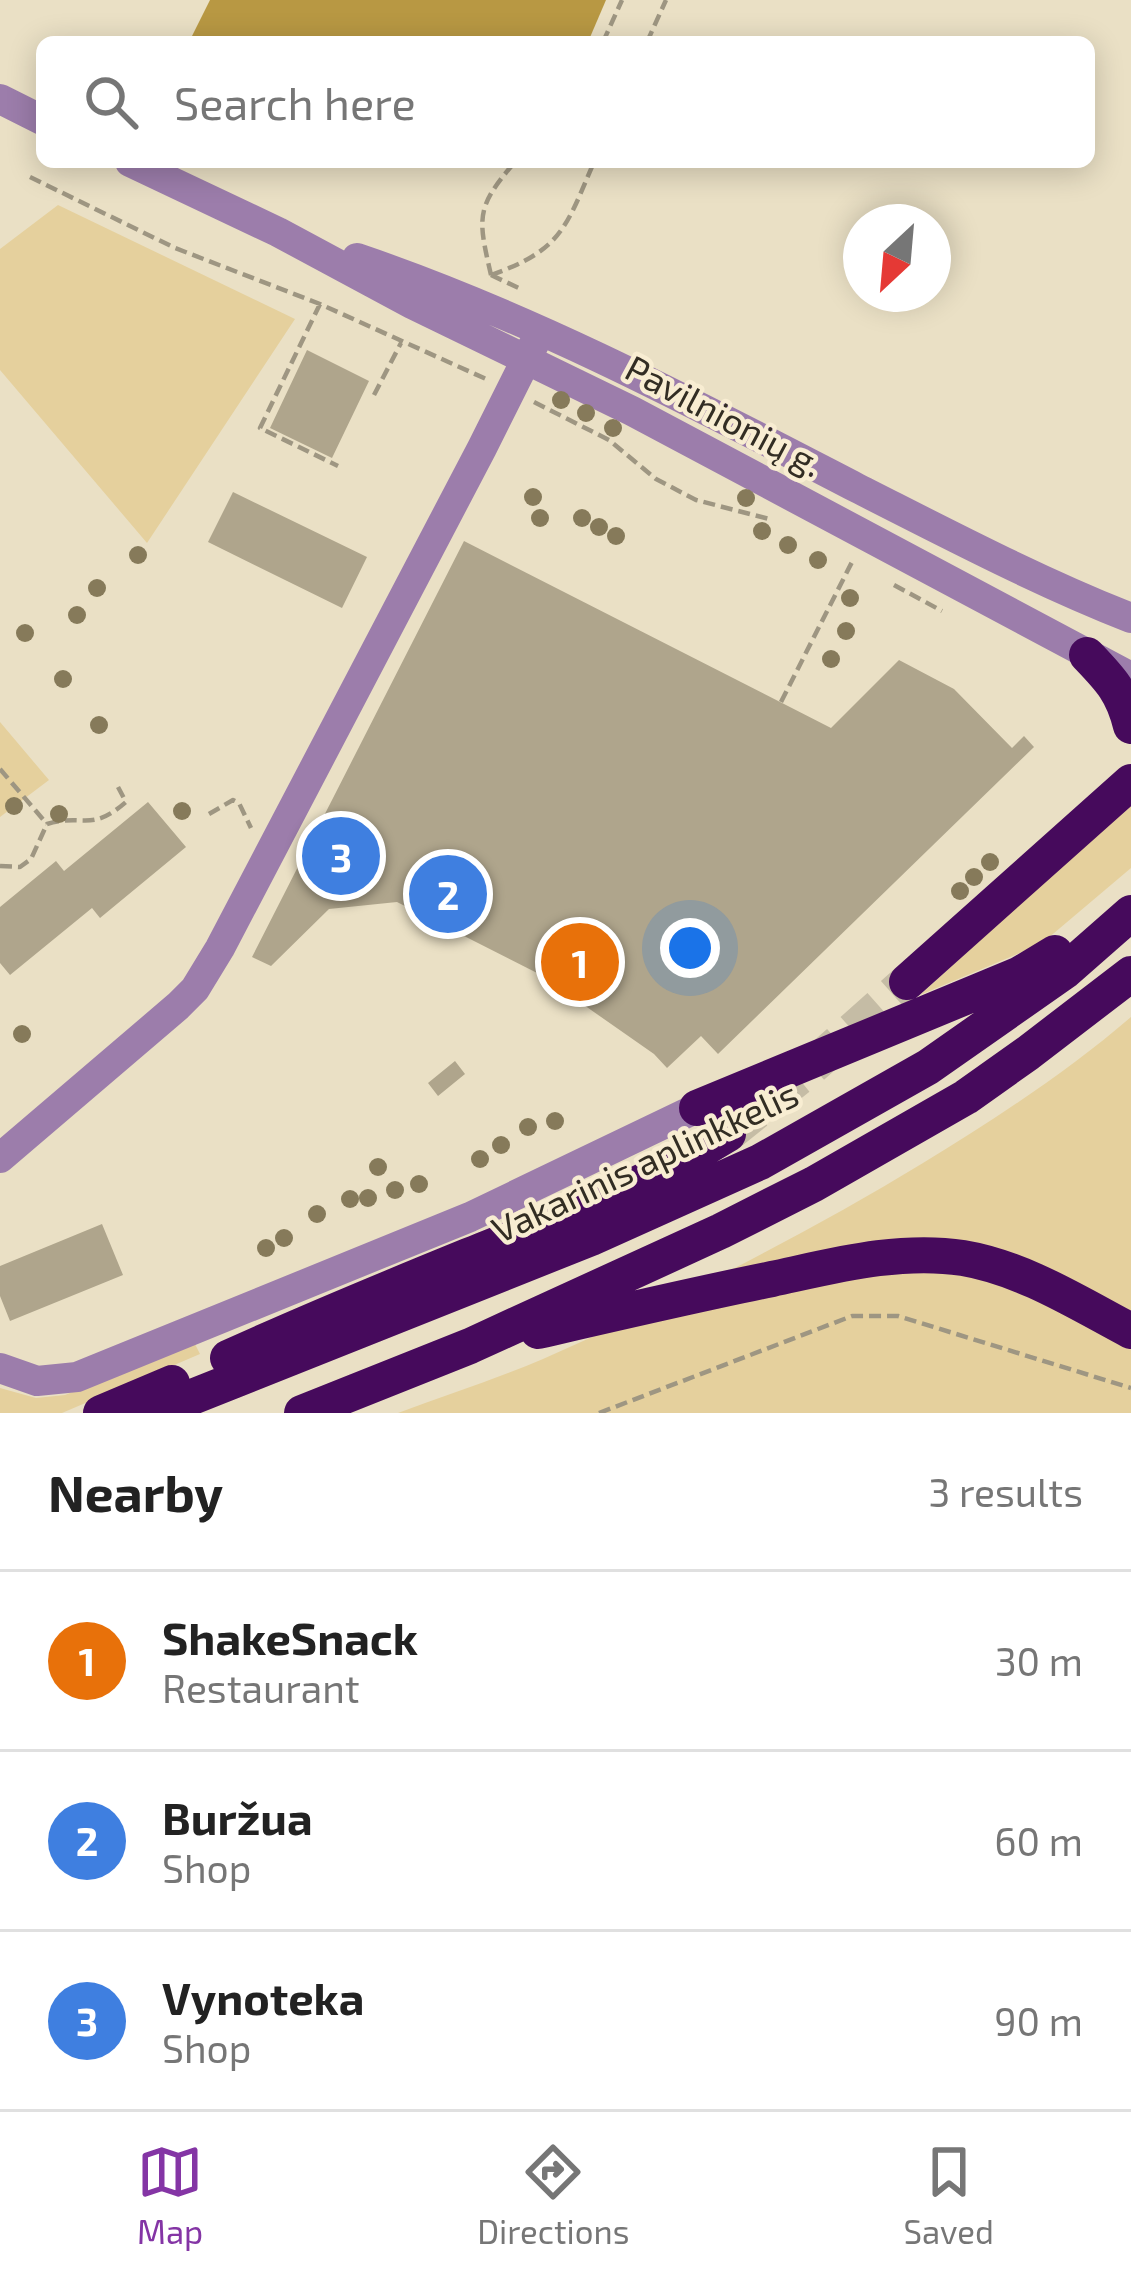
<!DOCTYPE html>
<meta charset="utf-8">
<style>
:root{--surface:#fff;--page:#f6f6f6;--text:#222;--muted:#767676;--line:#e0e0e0;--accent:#8435a5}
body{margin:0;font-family:"Exo 2",sans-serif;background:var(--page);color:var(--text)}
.compass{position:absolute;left:843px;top:204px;width:108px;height:108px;border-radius:50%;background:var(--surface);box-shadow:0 6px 30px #0003;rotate:206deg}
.you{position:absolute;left:690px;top:948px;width:42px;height:42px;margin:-30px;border:9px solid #fff;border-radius:50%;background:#1a73e8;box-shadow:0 0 0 18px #1a73e833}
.badge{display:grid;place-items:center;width:78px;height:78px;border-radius:50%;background:var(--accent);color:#fff;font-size:39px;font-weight:700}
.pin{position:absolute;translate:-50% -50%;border:6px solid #fff;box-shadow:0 3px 12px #0006}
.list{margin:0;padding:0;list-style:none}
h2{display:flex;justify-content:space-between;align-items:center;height:156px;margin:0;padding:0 48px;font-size:51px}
h2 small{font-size:39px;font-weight:400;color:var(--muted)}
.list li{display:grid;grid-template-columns:78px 1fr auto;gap:36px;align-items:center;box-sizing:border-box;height:180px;padding:0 48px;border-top:3px solid var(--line)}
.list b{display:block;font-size:45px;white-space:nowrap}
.list p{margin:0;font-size:39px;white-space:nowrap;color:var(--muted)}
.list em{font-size:39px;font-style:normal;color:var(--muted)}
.icon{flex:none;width:66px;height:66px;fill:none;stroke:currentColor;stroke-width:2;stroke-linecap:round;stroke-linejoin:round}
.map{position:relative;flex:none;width:1131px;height:1413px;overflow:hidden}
.search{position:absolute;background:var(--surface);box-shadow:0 6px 30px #0003;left:36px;right:36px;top:36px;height:132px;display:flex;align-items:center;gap:30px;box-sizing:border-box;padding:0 42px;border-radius:18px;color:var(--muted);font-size:45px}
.sheet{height:696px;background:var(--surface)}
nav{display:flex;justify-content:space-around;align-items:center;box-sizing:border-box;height:168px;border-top:3px solid var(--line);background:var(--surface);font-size:33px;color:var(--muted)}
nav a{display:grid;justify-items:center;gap:6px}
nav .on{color:var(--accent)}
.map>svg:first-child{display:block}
.green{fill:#e5d09d}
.forest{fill:#b89843}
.building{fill:#afa58c}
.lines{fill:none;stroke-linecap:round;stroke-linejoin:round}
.highway-tunnel{stroke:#c5bca5;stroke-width:36;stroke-dasharray:36 18;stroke-linecap:butt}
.path{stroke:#9e9682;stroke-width:4.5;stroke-dasharray:12 6;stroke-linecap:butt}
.minor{stroke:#9c7dab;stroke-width:30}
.highway{stroke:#460a5c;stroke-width:36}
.tree{fill:#867a5a}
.labels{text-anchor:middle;stroke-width:9;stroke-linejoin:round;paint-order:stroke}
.street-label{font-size:36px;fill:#322d23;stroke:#f8edd2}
</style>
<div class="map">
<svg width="1131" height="1413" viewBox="0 0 1131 1413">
<rect width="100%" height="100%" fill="#eae0c5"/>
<!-- green -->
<path class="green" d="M58,205L295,319L147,543L0,370V249Z
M0,722L49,780L0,817Z
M1131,803V868L1047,939L1029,949L920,995Z
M1131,1017V1413H398C446,1395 496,1379 543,1359C673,1302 801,1237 923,1163C995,1119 1067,1072 1131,1017Z
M194,1342L200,1354L62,1413H0V1388L36,1398L65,1395Z"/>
<!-- forest -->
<path class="forest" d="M210,0H606L588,42H189Z"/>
<!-- building -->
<path class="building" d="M307,350L369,381L332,458L270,428Z
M233,492L367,557L342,608L208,542Z
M464,541L831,728L899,660L954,689L1012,748L1024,736L1034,747L718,1054L701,1036L667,1068L654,1054L541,975L397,902L329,909L271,966L252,957Z
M148,802L186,847L100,918L92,908L10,975L0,963V907L56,861L64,871Z
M455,1061L465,1074L438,1096L428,1083Z
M102,1224L123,1275L10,1321L0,1296V1266Z"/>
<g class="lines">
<!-- highway-tunnel -->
<path class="highway-tunnel" d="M728,1134L809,1069L907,982"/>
<!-- path -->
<path class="path" d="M603,42L622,0
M647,42L666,0
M30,177L175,248L320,304L486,379
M491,275L523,290
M491,275C562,250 566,227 594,162
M491,275C478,218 475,208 515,162
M320,304L260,428L338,466
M374,395L401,343
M534,402L609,440L656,479L696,500L773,520
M894,585L942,611
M781,702L852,562
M0,769L47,824
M209,814L233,800L239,803L251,828
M0,866L20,867L31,859L47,824C85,813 90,833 126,802L118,787
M599,1413L852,1316H898L1131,1388"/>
<!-- minor -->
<path class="minor" d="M0,99L42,120
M130,162L278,232L412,304L632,411L1131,677
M357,258C531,317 695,404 857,488C948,534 1037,581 1131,618
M0,1158L178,1006L195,989L220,948L482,448L540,332
M0,1368L37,1381L77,1377L470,1217L697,1108"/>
<!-- highway -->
<path class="highway" d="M1087,655C1110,679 1123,692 1131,726
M907,982L1131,782
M697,1108L982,990L1020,974L1055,953
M538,1331C616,1313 693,1295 772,1279C833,1266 899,1248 963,1258C1023,1268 1078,1303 1131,1331
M228,1358C307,1322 387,1289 468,1256C560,1219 643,1187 728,1134
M101,1413L172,1383
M152,1413L591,1238L760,1162L928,1067L1065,971L1131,913
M302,1413L470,1346L721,1231L814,1184L966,1097L1028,1053L1131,974"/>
</g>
<!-- trees -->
<g class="tree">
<circle cx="561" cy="400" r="9"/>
<circle cx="586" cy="413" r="9"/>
<circle cx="613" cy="428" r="9"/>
<circle cx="533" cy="497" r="9"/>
<circle cx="746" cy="498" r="9"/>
<circle cx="540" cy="518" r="9"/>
<circle cx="582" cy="518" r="9"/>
<circle cx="599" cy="527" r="9"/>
<circle cx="762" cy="531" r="9"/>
<circle cx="616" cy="536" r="9"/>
<circle cx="788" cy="545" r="9"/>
<circle cx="138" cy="555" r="9"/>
<circle cx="818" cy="560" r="9"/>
<circle cx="97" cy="588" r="9"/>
<circle cx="850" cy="598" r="9"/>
<circle cx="77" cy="615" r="9"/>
<circle cx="846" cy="631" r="9"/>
<circle cx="25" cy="633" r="9"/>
<circle cx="831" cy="659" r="9"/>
<circle cx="63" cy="679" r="9"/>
<circle cx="99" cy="725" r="9"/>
<circle cx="14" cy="806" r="9"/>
<circle cx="182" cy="811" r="9"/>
<circle cx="59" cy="814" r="9"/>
<circle cx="990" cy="862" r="9"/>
<circle cx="974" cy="877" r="9"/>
<circle cx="960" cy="891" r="9"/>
<circle cx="22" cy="1034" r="9"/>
<circle cx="555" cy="1121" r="9"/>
<circle cx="528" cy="1127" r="9"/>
<circle cx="501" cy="1145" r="9"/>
<circle cx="480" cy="1159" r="9"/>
<circle cx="378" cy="1167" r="9"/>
<circle cx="419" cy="1184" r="9"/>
<circle cx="395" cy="1190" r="9"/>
<circle cx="368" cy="1198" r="9"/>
<circle cx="350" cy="1199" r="9"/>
<circle cx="317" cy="1214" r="9"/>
<circle cx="284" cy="1238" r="9"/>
<circle cx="266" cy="1248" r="9"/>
</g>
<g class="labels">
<!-- street labels -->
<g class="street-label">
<text transform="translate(724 416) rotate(28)" y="13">Pavilnionių g.</text>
<text transform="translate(645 1162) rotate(-25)" y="13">Vakarinis aplinkkelis</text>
</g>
</g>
</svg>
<svg class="compass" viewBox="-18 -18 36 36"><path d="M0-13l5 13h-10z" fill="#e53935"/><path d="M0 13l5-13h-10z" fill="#767676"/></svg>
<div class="you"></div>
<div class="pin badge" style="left:580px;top:962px;background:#e8710a">1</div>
<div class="pin badge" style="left:448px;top:894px;background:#3f7fe0">2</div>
<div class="pin badge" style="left:341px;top:856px;background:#3f7fe0">3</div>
<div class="search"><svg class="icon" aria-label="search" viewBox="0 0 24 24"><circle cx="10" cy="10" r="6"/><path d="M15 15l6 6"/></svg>Search here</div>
</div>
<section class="sheet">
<h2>Nearby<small>3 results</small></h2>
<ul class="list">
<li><span class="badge" style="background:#e8710a">1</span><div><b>ShakeSnack</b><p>Restaurant</p></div><em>30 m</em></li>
<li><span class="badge" style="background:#3f7fe0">2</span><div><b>Buržua</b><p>Shop</p></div><em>60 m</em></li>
<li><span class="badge" style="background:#3f7fe0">3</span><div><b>Vynoteka</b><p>Shop</p></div><em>90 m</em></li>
</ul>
</section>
<nav>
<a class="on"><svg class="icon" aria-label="map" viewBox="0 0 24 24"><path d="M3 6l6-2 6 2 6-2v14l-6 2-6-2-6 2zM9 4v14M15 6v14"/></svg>Map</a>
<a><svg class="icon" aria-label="directions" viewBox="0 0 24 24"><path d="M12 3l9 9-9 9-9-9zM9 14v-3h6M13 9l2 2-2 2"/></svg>Directions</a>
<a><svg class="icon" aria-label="saved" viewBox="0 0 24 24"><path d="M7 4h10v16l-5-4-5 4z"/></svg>Saved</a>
</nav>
